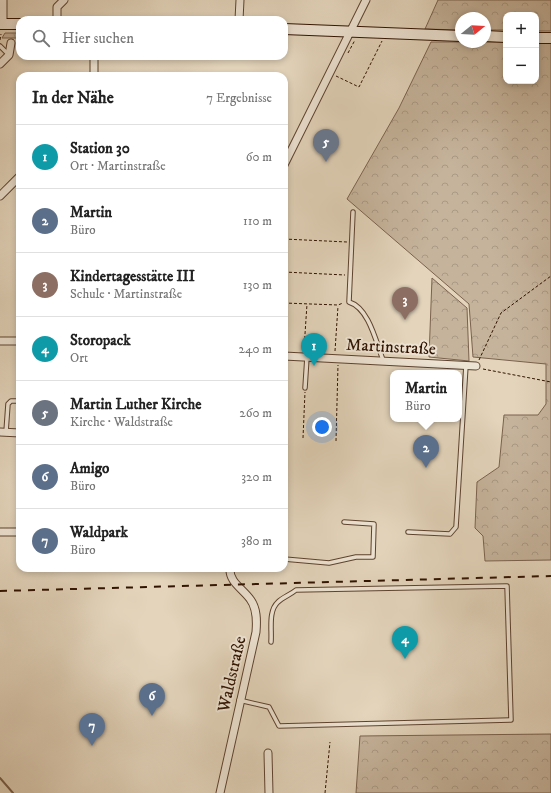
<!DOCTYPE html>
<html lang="de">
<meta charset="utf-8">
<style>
:root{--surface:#fff;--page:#f2f2f2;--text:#222;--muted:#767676;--line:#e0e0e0;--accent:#b45309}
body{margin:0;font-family:"IM FELL DW Pica",serif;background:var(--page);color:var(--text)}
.controls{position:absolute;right:12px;top:12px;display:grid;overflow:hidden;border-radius:8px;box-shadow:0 2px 6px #0003}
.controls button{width:36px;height:36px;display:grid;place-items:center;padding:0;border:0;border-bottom:1px solid var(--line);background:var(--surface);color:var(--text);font:20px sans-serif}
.compass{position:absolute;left:455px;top:12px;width:36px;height:36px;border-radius:50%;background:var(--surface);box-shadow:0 2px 6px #0003;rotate:72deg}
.you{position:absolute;left:322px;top:427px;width:14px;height:14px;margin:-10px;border:3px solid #fff;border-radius:50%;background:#1a73e8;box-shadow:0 0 0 6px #1a73e833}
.badge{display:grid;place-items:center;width:26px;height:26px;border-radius:50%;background:var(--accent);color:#fff;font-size:13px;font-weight:700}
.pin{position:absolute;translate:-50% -33px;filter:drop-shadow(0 1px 2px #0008)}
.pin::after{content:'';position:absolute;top:21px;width:14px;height:12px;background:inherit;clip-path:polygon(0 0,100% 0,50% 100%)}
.popup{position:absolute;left:390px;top:370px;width:72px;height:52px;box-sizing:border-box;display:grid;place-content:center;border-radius:8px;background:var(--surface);filter:drop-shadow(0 1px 3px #0005);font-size:13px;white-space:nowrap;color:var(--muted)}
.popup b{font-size:15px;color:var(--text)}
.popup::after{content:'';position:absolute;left:50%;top:100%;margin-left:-8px;border:8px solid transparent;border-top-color:var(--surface)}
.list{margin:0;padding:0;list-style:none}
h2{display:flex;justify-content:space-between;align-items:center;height:52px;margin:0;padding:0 16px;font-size:17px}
h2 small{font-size:13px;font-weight:400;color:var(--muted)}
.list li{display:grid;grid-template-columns:26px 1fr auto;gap:12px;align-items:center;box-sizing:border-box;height:64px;padding:0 16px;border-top:1px solid var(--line)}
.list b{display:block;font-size:15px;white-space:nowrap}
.list p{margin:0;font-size:13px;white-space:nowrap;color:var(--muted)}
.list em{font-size:13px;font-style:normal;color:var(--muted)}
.icon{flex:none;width:22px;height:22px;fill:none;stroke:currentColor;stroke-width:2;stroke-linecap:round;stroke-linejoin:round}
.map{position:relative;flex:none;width:551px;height:793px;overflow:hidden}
.search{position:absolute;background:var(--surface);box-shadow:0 2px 6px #0003;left:16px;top:16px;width:272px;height:44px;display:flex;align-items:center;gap:10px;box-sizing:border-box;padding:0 14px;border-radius:12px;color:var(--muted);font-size:15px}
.panel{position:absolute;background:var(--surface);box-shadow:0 2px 6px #0003;left:16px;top:72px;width:272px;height:500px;border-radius:12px}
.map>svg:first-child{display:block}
.grass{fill:url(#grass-tufts);stroke:#7a624e}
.forest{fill:url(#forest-crowns);stroke:#7a624e}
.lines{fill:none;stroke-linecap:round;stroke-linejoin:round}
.stream{stroke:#775f4a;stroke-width:2}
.service-casing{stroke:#5d422f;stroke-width:5.5}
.minor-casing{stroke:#5d422f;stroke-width:9}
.secondary-casing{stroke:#301200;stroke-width:12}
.path{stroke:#301200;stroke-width:1;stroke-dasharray:3 2;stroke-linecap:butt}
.service{stroke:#ede3d3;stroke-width:3.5}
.minor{stroke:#ede3d3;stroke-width:7}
.secondary{stroke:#ede3d3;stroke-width:10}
.rail{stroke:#301200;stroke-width:2;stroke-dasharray:7 7;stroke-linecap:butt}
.labels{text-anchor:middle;stroke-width:4;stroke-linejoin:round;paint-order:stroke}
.street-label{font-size:17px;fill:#301200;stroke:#ede3d3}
</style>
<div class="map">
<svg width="551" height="793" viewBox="0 0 551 793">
<defs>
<pattern id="grass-tufts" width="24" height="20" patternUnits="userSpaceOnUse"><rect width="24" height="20" fill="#c5b39b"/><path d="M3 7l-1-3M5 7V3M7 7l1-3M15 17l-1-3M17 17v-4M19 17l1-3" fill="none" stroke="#aa9984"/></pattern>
<pattern id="forest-crowns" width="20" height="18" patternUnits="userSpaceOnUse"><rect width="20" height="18" fill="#c5b39b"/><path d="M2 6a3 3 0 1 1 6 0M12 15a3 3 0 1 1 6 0" fill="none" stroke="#aa9984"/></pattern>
</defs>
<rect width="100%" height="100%" fill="#e3d4bb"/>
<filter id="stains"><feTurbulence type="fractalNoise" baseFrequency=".005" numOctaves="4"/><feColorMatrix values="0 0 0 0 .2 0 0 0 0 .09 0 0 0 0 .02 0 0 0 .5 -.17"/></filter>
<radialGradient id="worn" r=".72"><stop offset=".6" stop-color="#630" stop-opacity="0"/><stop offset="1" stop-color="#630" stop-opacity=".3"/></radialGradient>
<!-- grass -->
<path class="grass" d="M5,33H20V46H18V38H2Z"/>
<!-- forest -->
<path class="forest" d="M438,0H551V31H536V15H506V30H485V18H461V30L425,29Z
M431,42H506V81H536V42H551V560L485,561L483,536L475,528L477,482L499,467L504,415H538L546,404V364L473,357L469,304L347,199L399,108Z
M432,278L467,308L469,361L429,357Z
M551,734V793H356L360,736Z"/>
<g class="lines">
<!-- stream -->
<path class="stream" d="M0,778L13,793"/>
<defs>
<path id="service" d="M0,46L9,55
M353,212L349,302C369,308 376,342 383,360
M305,388L307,357
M6,432L8,404L11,401H20
M408,532L450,534L456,527L466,365
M284,559L329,563L356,557H373L374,524L344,522
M239,700L269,707L279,726L511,720L507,586L296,590C290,595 283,597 278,602C268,611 272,629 271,642"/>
<path id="minor" d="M3,0V24
M57,20V7L64,0
M239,20L240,0
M0,64L9,55L11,43
M94,76V56
M284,165L366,0
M0,196L20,176
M0,341H20
M284,356L476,366
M0,432L20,433
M0,532H20
M268,753L269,793
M220,793L256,632C257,620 257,608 250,599C242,588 229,582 230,568"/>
<path id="secondary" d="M0,24H20
M284,29L461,36
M485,36L506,37
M536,38H551"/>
</defs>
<!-- service casing -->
<use href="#service" class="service-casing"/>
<!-- minor casing -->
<use href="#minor" class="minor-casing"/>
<!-- secondary casing -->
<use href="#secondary" class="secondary-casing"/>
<!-- path -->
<path class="path" d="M26,17H50
M63,19L69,20
M0,40L1,34
M348,53L355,40
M336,76L359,87L382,41
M284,239L347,242
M284,272L345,275
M284,303L338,305L343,303
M304,349L307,304
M335,351L338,306
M479,360L501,313L551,276
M483,369L551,382
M303,438L305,392
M336,441L338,365
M325,793L330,742"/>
<!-- service -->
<use href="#service" class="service"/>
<!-- minor -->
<use href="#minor" class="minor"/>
<!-- secondary -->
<use href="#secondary" class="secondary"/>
<!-- rail -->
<path class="rail" d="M0,591L551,576"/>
</g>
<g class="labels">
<!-- street labels -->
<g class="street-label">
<text transform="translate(391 346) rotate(3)" y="6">Martinstraße</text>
<text transform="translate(231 674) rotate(-77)" y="6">Waldstraße</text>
</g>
</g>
<rect width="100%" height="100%" filter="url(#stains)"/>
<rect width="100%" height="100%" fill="url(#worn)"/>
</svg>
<div class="controls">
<button>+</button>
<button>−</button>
</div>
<svg class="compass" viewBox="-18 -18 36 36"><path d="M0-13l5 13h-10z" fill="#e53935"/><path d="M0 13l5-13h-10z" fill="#767676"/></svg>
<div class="you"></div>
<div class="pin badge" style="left:314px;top:366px;background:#0f9aa8">1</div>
<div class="pin badge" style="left:426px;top:468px;background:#5c6f8a">2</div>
<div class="popup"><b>Martin</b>Büro</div>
<div class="pin badge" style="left:405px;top:320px;background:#8d6e63">3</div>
<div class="pin badge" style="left:405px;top:659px;background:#0f9aa8">4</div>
<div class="pin badge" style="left:326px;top:162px;background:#6b7280">5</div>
<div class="pin badge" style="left:152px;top:716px;background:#5c6f8a">6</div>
<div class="pin badge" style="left:92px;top:746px;background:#5c6f8a">7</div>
<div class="search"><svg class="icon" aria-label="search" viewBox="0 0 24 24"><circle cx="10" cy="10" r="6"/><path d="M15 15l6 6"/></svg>Hier suchen</div>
<section class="panel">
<h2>In der Nähe<small>7 Ergebnisse</small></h2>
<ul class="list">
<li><span class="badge" style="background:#0f9aa8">1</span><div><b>Station 30</b><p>Ort · Martinstraße</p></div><em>60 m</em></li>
<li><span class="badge" style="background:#5c6f8a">2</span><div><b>Martin</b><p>Büro</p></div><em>110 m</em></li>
<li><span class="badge" style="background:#8d6e63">3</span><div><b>Kindertagesstätte III</b><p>Schule · Martinstraße</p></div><em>130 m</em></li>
<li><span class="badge" style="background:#0f9aa8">4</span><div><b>Storopack</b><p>Ort</p></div><em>240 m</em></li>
<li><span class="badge" style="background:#6b7280">5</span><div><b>Martin Luther Kirche</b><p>Kirche · Waldstraße</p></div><em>260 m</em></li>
<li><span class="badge" style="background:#5c6f8a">6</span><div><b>Amigo</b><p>Büro</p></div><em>320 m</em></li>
<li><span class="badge" style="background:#5c6f8a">7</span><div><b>Waldpark</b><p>Büro</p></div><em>380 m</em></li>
</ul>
</section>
</div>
